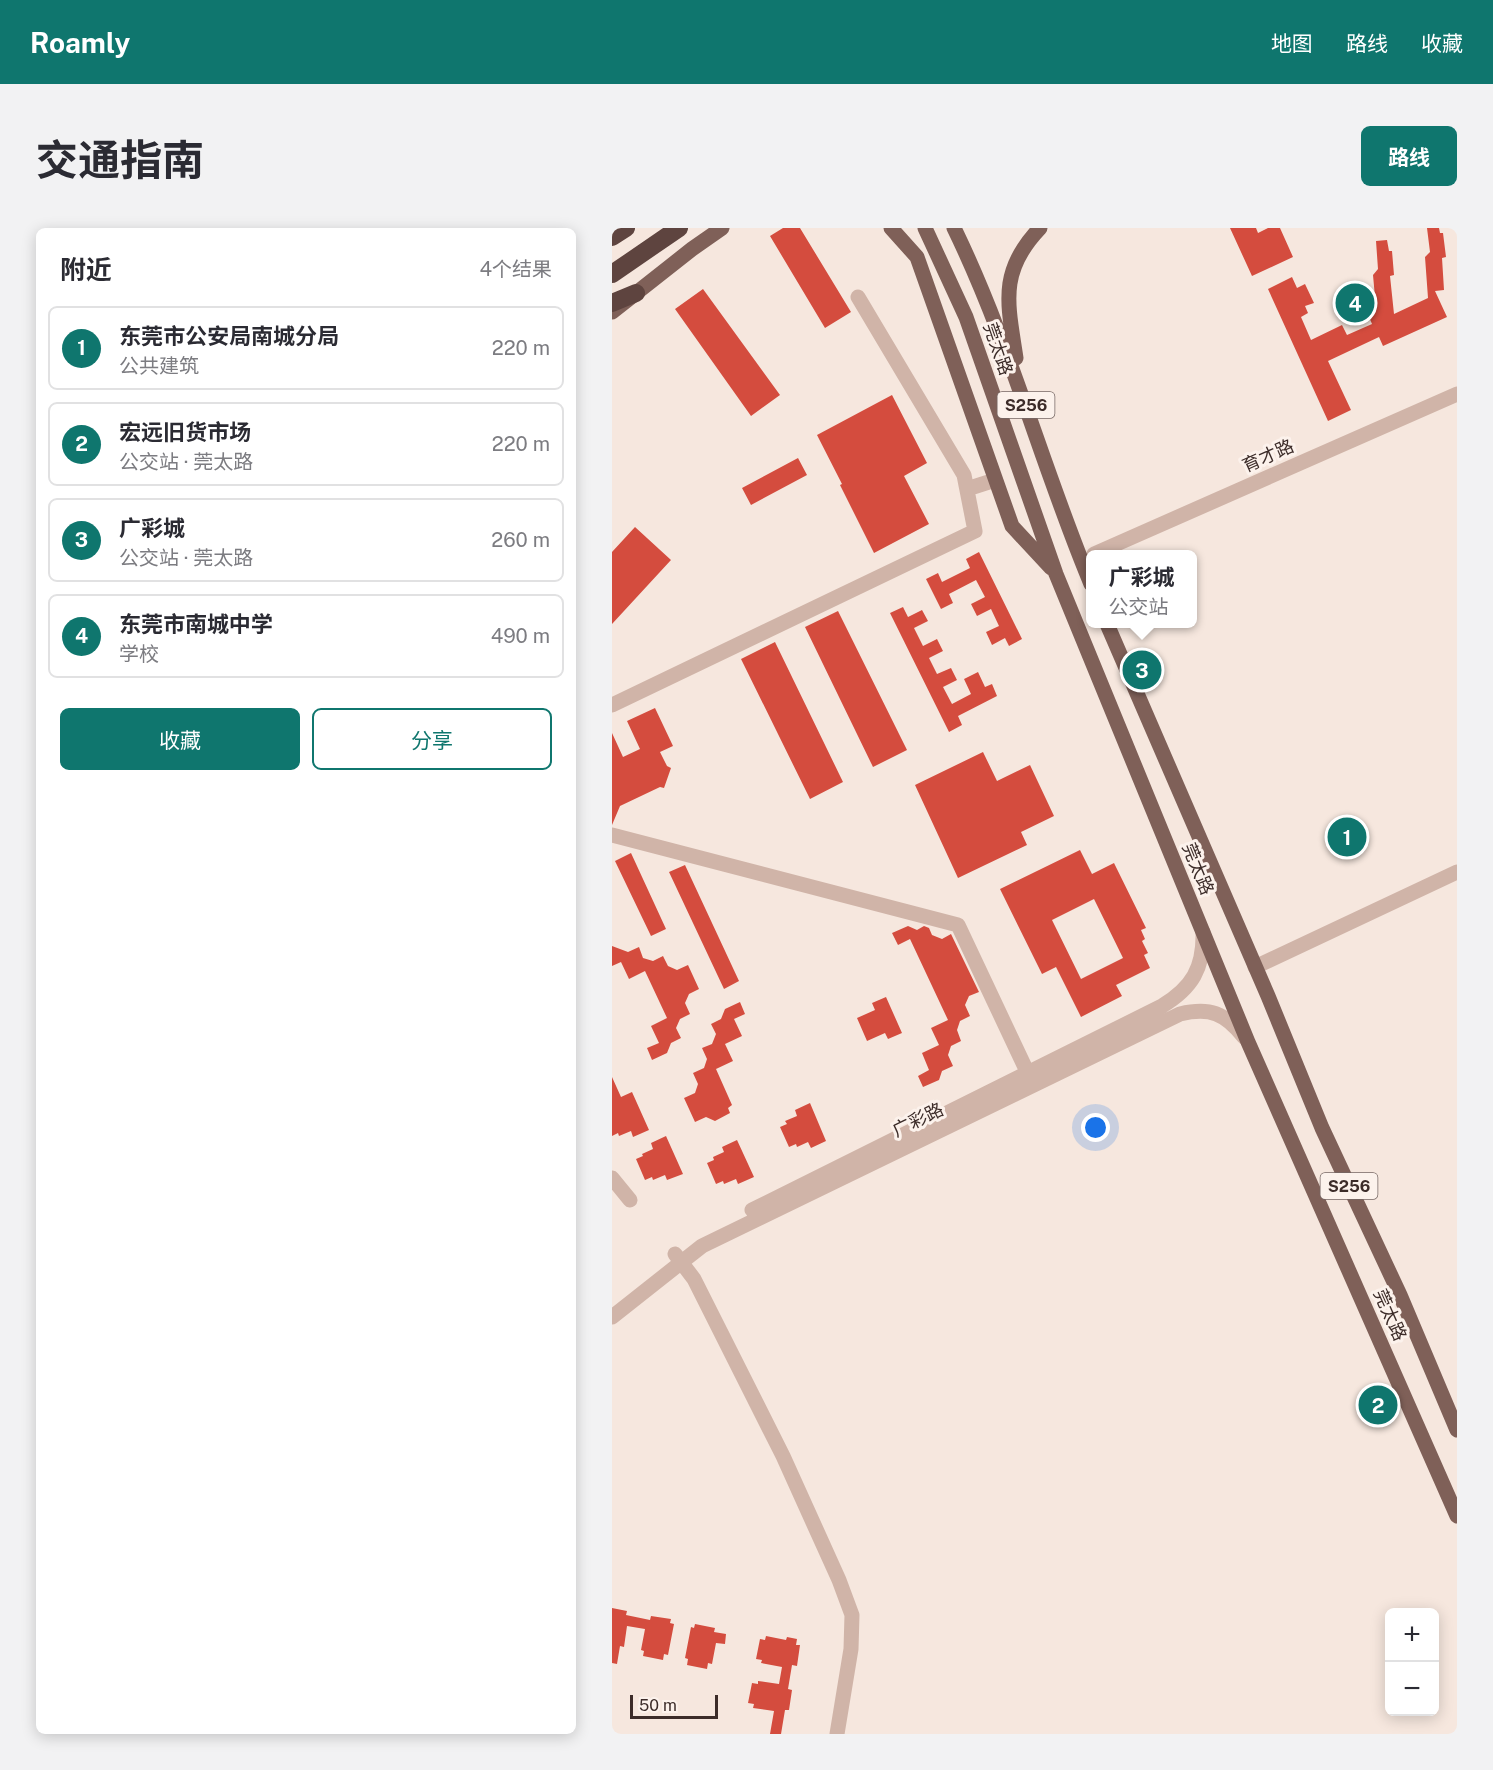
<!DOCTYPE html>
<html lang="zh">
<meta charset="utf-8">
<style>
:root{--surface:#fff;--page:#f2f2f3;--text:#2b2b33;--muted:#7c7c81;--line:#e1e1e2;--accent:#0f766e}
body{margin:0;font-family:"Public Sans","Noto Sans SC",sans-serif;background:var(--page);color:var(--text)}
.controls{position:absolute;right:18px;bottom:18px;display:grid;overflow:hidden;border-radius:9px;box-shadow:0 3px 15px #0003}
.controls button{width:54px;height:54px;display:grid;place-items:center;padding:0;border:0;border-bottom:2px solid var(--line);background:var(--surface);color:var(--text);font:30px sans-serif}
.scale{position:absolute;left:18px;bottom:15px;width:88px;box-sizing:border-box;padding-left:6px;border:3px solid #3c2c29;border-top:0;font-size:16px;line-height:21px;white-space:nowrap;color:#3c2c29;-webkit-text-stroke:4px #fcf2ec;paint-order:stroke}
.you{position:absolute;left:484px;top:900px;width:21px;height:21px;margin:-15px;border:4px solid #fff;border-radius:50%;background:#1a73e8;box-shadow:0 0 0 9px #1a73e833}
.badge{display:grid;place-items:center;width:39px;height:39px;border-radius:50%;background:var(--accent);color:#fff;font-size:20px;font-weight:700}
.pin{position:absolute;translate:-50% -50%;border:3px solid #fff;box-shadow:0 2px 6px #0006}
.popup{position:absolute;left:474px;top:322px;width:111px;height:78px;box-sizing:border-box;display:grid;place-content:center;border-radius:9px;background:var(--surface);filter:drop-shadow(0 2px 4px #0005);font-size:20px;white-space:nowrap;color:var(--muted)}
.popup b{font-size:22px;color:var(--text)}
.popup::after{content:'';position:absolute;left:50%;top:100%;margin-left:-12px;border:12px solid transparent;border-top-color:var(--surface)}
.list{margin:0;padding:0;list-style:none}
h2{display:flex;justify-content:space-between;align-items:center;height:78px;margin:0;padding:0 24px;font-size:26px}
h2 small{font-size:20px;font-weight:400;color:var(--muted)}
.list li{display:grid;grid-template-columns:39px 1fr auto;gap:18px;align-items:center;box-sizing:border-box;height:84px;margin:0 12px 12px;padding:0 12px;border:2px solid var(--line);border-radius:9px}
.list b{display:block;font-size:22px;white-space:nowrap}
.list p{margin:0;font-size:20px;white-space:nowrap;color:var(--muted)}
.list em{font-size:20px;font-style:normal;color:var(--muted)}
.actions{display:flex;gap:12px;padding:18px 24px}
.actions a{flex:1;padding:14px 0;border:2px solid var(--accent);border-radius:9px;text-align:center;font-size:21px;color:var(--accent)}
.actions .main{background:var(--accent);color:#fff}
.map{position:relative;flex:none;width:845px;height:1506px;overflow:hidden;border-radius:9px}
header{display:flex;align-items:center;gap:36px;box-sizing:border-box;height:84px;padding:0 30px;background:var(--accent);color:#fff}
header strong{font-size:28px}
nav{display:flex;gap:33px;margin-inline-start:auto;font-size:21px}
.intro{display:flex;align-items:center;justify-content:space-between;box-sizing:border-box;height:144px;padding:0 36px}
h1{margin:0;font-size:42px}
.button{padding:15px 27px;border-radius:9px;background:var(--accent);color:#fff;font-size:21px;font-weight:700}
main{display:flex;gap:36px;padding:0 36px}
aside{flex:1;background:var(--surface);border-radius:9px;box-shadow:0 3px 15px #0003}
.map>svg:first-child{display:block}
.building{fill:#d44c3e;fill-rule:evenodd}
.lines{fill:none;stroke-linecap:round;stroke-linejoin:round}
.minor{stroke:#d0b4a8;stroke-width:15}
.major{stroke:#7f6058;stroke-width:15}
.highway{stroke:#5e443f;stroke-width:18}
.labels{text-anchor:middle;stroke-width:6;stroke-linejoin:round;paint-order:stroke}
.shield{fill:#fcf2ec;stroke:#766764;stroke-width:1.5}
.shield-label{font-size:16px;font-weight:bold;fill:#3c2c29}
.street-label{font-size:18px;fill:#3c2c29;stroke:#fcf2ec}
</style>
<header>
<strong>Roamly</strong>
<nav><a>地图</a><a>路线</a><a>收藏</a></nav>
</header>
<div class="intro"><h1>交通指南</h1><a class="button">路线</a></div>
<main>
<aside>
<h2>附近<small>4个结果</small></h2>
<ul class="list">
<li><span class="badge">1</span><div><b>东莞市公安局南城分局</b><p>公共建筑</p></div><em>220 m</em></li>
<li><span class="badge">2</span><div><b>宏远旧货市场</b><p>公交站 · 莞太路</p></div><em>220 m</em></li>
<li><span class="badge">3</span><div><b>广彩城</b><p>公交站 · 莞太路</p></div><em>260 m</em></li>
<li><span class="badge">4</span><div><b>东莞市南城中学</b><p>学校</p></div><em>490 m</em></li>
</ul>
<div class="actions"><a class="main">收藏</a><a>分享</a></div>
</aside>
<div class="map">
<svg width="845" height="1506" viewBox="0 0 845 1506">
<rect width="100%" height="100%" fill="#f6e7de"/>
<!-- building -->
<path class="building" d="M171,0H188L239,84L213,100L158,8Z
M618,0H644L646,5L656,0H668L681,29L640,48Z
M815,0H827L828,5H831L834,29L830,30L832,62L823,63L835,89L771,118L767,109L716,133L739,182L716,193L656,61L680,49L685,60L693,56L702,75L693,78L696,85L689,89L699,112L730,97L735,107L760,96L755,84L764,80L761,47L766,41L764,13L775,12L777,23H780L782,47L778,48L782,86L816,70L813,29L818,24Z
M91,61L168,167L139,188L63,81Z
M280,167L315,235L292,248L317,296L262,325L228,257L230,256L205,207Z
M186,230L195,247L139,277L130,260Z
M23,299L59,332L0,396V324Z
M367,324L410,411L397,418L393,410L380,417L374,404L387,398L379,381L365,388L359,376L373,369L364,352L337,366L341,375L329,381L314,351L326,345L330,354L358,340L354,331Z
M291,379L296,389L310,382L316,393L302,400L311,418L325,411L331,423L317,430L325,446L339,440L345,452L331,459L340,476L359,466L352,451L366,444L373,459L380,456L385,468L346,488L350,497L337,504L278,385Z
M226,383L295,522L261,539L193,399Z
M163,414L231,554L198,571L129,431Z
M43,480L61,518L48,524L55,538L59,540L52,560L48,559L8,578L0,597V505L11,529L28,521L15,493Z
M371,524L385,553L418,537L442,588L409,604L415,617L346,650L303,557Z
M468,622L480,646L502,635L534,700L529,702L533,711L530,713L536,725L532,727L538,740L504,757L510,768L469,789L444,739L430,746L388,661ZM482,671L511,730L469,751L440,692Z
M19,625L54,701L39,708L3,633Z
M73,637L127,753L112,761L57,644Z
M296,698L305,702L312,698L317,700L320,707L330,711L339,706L367,764L357,768L353,777L358,788L348,793L345,802L349,813L339,818L336,827L341,838L330,843L327,852L311,859L306,848L317,842L310,825L327,817L319,800L336,792L298,711L286,717L280,705Z
M0,718L16,724L27,719L31,730L41,733L51,728L56,738L65,742L76,737L87,761L77,766L73,775L78,786L68,791L64,800L69,810L59,815L55,825L40,832L35,820L47,815L39,798L55,790L33,743L17,751L9,734L0,738Z
M274,769L290,805L276,811L273,805L255,813L245,790L263,782L260,775Z
M128,774L133,786L122,791L130,808L113,816L121,833L104,841L120,877L116,880L118,885L103,893L94,889L83,894L72,870L83,865L86,856L81,845L92,840L95,831L90,820L100,816L104,806L99,796L109,791L113,781Z
M0,849L9,869L20,864L37,902L21,909L19,903L7,908L6,905L0,908Z
M198,875L214,913L199,920L196,914L185,919L184,916L177,919L168,899L175,896L173,893L185,888L183,882Z
M54,908L71,946L55,952L53,947L41,952L40,949L33,952L24,931L31,928L30,926L41,921L39,915Z
M125,912L142,949L126,956L124,951L112,956L111,953L104,956L95,935L102,932L101,929L112,924L110,919Z
M0,1380L15,1383L14,1387L38,1392L39,1388L59,1391L58,1395L62,1396L56,1427L52,1426L51,1432L31,1428L32,1423L29,1422L33,1401L15,1398L12,1419L8,1418L5,1436L0,1435Z
M83,1396L103,1400L102,1404L114,1406L113,1416L104,1415L100,1436L96,1435L95,1441L75,1437L76,1431L73,1430L79,1399L82,1400Z
M154,1408L174,1412L175,1409L185,1411L184,1417H188L185,1438L180,1437L176,1461L180,1462L177,1482H173L169,1506H158L162,1483L141,1480L142,1476L136,1475L140,1455L146,1456V1453L167,1456L170,1439L149,1435L150,1432L144,1431L148,1411L153,1412Z"/>
<g class="lines">
<!-- minor -->
<path class="minor" d="M355,261L383,252
M482,326L845,166
M0,477L363,303L352,247L246,69
M0,607L346,697L420,854
M643,739L845,644
M0,950L18,972
M140,982L550,778C580,760 592,740 591,704
M63,1026L82,1051L171,1228L227,1352L240,1387L239,1421L225,1506
M0,1089L90,1018L568,786C598,779 613,785 632,809"/>
<!-- major -->
<path class="major" d="M279,0L305,29L400,298L439,340
M313,0L354,89L444,346L636,814L845,1288
M342,0C398,115 430,239 479,356
M0,84L80,21L110,0
M404,130C396,76 386,44 428,0
M495,396L656,768L710,900L788,1067L845,1202"/>
<!-- highway -->
<path class="highway" d="M0,9L14,0
M0,46L67,0
M0,75L24,65"/>
</g>
<g class="labels">
<!-- shield labels -->
<g class="shield">
<rect x="385.5" y="164" width="57" height="26" rx="4.5"/>
<rect x="708.5" y="945" width="57" height="26" rx="4.5"/>
</g>
<g class="shield-label">
<text x="414" y="183">S256</text>
<text x="737" y="964">S256</text>
</g>
<!-- street labels -->
<g class="street-label">
<text transform="translate(386 121) rotate(71)" y="6">莞太路</text>
<text transform="translate(656 228) rotate(-24)" y="6">育才路</text>
<text transform="translate(586 641) rotate(68)" y="6">莞太路</text>
<text transform="translate(306 892) rotate(-26)" y="6">广彩路</text>
<text transform="translate(778 1087) rotate(66)" y="6">莞太路</text>
</g>
</g>
</svg>
<div class="controls">
<button>+</button>
<button>−</button>
</div>
<div class="scale">50 m</div>
<div class="you"></div>
<div class="pin badge" style="left:735px;top:609px">1</div>
<div class="pin badge" style="left:766px;top:1177px">2</div>
<div class="pin badge" style="left:530px;top:442px">3</div>
<div class="popup"><b>广彩城</b>公交站</div>
<div class="pin badge" style="left:743px;top:75px">4</div>
</div>
</main>
